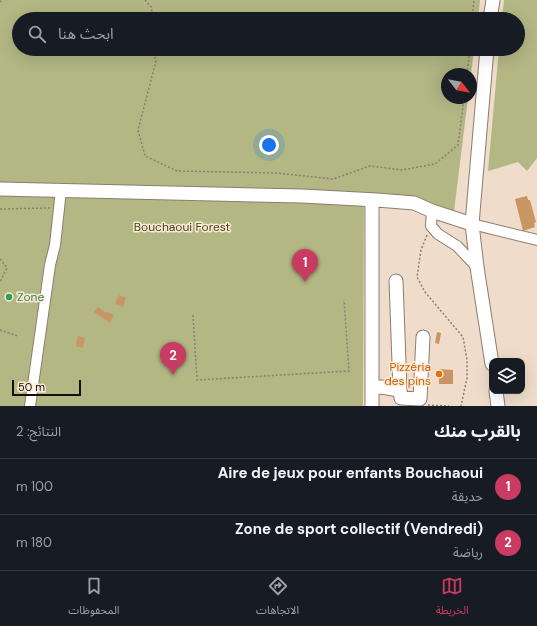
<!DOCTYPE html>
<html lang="ar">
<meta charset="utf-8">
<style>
:root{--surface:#171b24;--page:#242831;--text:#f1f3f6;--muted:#9ea1a6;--line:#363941;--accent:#c93b62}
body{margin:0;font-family:"DM Sans","Noto Sans Arabic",sans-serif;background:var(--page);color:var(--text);direction:rtl}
.controls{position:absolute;right:12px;bottom:12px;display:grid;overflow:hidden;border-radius:8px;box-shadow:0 4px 16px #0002}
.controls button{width:36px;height:36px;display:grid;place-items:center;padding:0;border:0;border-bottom:1px solid var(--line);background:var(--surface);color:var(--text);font:20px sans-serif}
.compass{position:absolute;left:441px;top:68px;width:36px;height:36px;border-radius:50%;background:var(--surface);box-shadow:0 4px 16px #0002;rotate:121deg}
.scale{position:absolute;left:12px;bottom:10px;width:69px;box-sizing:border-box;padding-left:4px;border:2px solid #160f09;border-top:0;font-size:11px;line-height:14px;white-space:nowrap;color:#160f09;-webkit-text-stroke:3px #fde9d7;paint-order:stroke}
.you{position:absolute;left:269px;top:145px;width:14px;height:14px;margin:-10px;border:3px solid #fff;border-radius:50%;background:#1a73e8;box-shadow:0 0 0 6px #1a73e833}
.badge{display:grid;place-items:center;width:26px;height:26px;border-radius:50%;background:var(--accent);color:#fff;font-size:13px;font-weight:700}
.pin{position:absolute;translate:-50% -33px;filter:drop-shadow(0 1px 2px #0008)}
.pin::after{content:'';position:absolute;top:21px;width:14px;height:12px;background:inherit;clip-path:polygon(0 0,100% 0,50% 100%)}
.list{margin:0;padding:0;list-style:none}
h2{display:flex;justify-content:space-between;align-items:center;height:52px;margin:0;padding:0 16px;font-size:17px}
h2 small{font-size:13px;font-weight:400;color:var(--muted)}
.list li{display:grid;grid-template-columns:26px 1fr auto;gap:12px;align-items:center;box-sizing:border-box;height:56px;padding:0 16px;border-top:1px solid var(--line)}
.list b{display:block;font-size:15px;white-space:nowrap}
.list p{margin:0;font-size:13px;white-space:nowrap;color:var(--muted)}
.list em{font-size:13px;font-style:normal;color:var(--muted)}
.icon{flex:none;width:22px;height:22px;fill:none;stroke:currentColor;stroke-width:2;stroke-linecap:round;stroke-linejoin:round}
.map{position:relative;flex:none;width:537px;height:406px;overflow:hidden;direction:ltr}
.search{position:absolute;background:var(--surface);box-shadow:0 4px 16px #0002;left:12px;right:12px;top:12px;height:44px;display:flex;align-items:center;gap:10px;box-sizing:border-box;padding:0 14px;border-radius:22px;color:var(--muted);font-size:15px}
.sheet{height:164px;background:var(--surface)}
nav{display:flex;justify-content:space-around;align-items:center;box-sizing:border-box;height:56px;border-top:1px solid var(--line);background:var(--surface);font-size:11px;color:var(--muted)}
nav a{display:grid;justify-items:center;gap:2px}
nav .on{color:var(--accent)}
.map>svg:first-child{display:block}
.green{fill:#b2b784}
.building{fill:#c89563}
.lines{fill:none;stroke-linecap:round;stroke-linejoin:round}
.minor-casing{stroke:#8e7d6d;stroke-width:12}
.tertiary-casing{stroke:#8e7d6d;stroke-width:15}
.path{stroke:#8c7f72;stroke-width:1.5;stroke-dasharray:2 2;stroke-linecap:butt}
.minor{stroke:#fff;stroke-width:10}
.tertiary{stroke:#fff;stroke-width:13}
.leisure-dot{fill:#2e9e5b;stroke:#fde9d7;stroke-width:1.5}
.food-dot{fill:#e8710a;stroke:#fde9d7;stroke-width:1.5}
.labels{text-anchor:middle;stroke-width:3;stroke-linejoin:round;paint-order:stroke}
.park-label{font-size:12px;fill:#414511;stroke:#fde9d7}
.leisure-label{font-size:12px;fill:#27864d;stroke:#fde9d7;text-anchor:start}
.food-label{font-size:12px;fill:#c56008;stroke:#fde9d7;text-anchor:end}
</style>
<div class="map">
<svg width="537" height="406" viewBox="0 0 537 406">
<rect width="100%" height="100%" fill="#efdcca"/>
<!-- green -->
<path class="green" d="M0,0H480L478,19H19V49H474L471,75L447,74V98H468L454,211L418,198L364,192L363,406H0Z
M504,0H537V158L527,171L518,162L488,171L499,49H518V19H502Z"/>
<!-- building -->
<path class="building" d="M527,196L528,200H530L536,222L534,223L535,227L523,231L515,199Z
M119,295L126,298L123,307L115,304Z
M98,307L106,313L107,312L114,315L110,323L94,312Z
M437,332L441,333L439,344L435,343Z
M78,336L85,338L83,348L76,346Z
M439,369L453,370V384H439Z"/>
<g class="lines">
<defs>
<path id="minor" d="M432,211L431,226L438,234L457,246L477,267
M472,224L537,240
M30,406L50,265L55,245L61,190"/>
<path id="tertiary" d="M490,19L493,0
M487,49L472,224L477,267L492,364
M0,189L302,196L377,200L414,203L432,211L472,224
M372,200V406
M396,281L400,390
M372,388L381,387L400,390L401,398L420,399L423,337
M496,391L498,406"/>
</defs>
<!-- minor casing -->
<use href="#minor" class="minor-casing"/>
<!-- tertiary casing -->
<use href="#tertiary" class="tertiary-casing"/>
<!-- path -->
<path class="path" d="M145,0L152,8L151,19
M0,2L2,0
M472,19L474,0
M153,49L156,61L138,130L145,156L177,171L276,173L333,179L370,166L402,170L435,164L458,145L464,98
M467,74L470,49
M0,209L50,208
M427,235L421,250L417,277L425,292L463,337L467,360V378L461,406
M0,259L7,268L0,282
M193,315L197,380L349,371L344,300
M0,330L18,336
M428,405L449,406"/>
<!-- minor -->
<use href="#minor" class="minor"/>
<!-- tertiary -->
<use href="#tertiary" class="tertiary"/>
</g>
<!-- markers -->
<circle class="leisure-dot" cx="9" cy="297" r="4"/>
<circle class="food-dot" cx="439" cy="374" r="4"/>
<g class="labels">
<!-- park labels -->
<g class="park-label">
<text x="182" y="231">Bouchaoui Forest</text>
</g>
<!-- leisure labels -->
<g class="leisure-label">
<text x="17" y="301">Zone</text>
</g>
<!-- food labels -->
<g class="food-label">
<text x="431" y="371">Pizzéria<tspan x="431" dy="14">des pins</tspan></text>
</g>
</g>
</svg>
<div class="controls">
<button><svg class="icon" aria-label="layers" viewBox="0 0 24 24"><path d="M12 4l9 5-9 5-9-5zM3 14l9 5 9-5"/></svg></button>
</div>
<svg class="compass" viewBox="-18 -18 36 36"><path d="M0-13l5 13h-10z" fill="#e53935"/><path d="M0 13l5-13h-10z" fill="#9ea1a6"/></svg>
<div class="scale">50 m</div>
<div class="you"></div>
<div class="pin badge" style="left:305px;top:282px">1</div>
<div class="pin badge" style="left:173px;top:375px">2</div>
<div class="search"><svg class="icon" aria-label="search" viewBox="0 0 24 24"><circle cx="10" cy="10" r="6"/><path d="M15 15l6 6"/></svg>ابحث هنا</div>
</div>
<section class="sheet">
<h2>بالقرب منك<small>النتائج: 2</small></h2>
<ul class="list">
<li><span class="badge">1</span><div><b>Aire de jeux pour enfants Bouchaoui</b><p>حديقة</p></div><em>100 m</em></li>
<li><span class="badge">2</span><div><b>Zone de sport collectif (Vendredi)</b><p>رياضة</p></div><em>180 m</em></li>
</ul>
</section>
<nav>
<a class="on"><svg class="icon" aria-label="map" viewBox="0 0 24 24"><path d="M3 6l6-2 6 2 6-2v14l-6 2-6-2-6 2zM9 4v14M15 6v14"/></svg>الخريطة</a>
<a><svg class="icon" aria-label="directions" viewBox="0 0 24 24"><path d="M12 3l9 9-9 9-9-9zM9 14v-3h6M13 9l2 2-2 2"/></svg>الاتجاهات</a>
<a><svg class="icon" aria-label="saved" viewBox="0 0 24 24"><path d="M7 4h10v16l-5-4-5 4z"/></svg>المحفوظات</a>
</nav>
